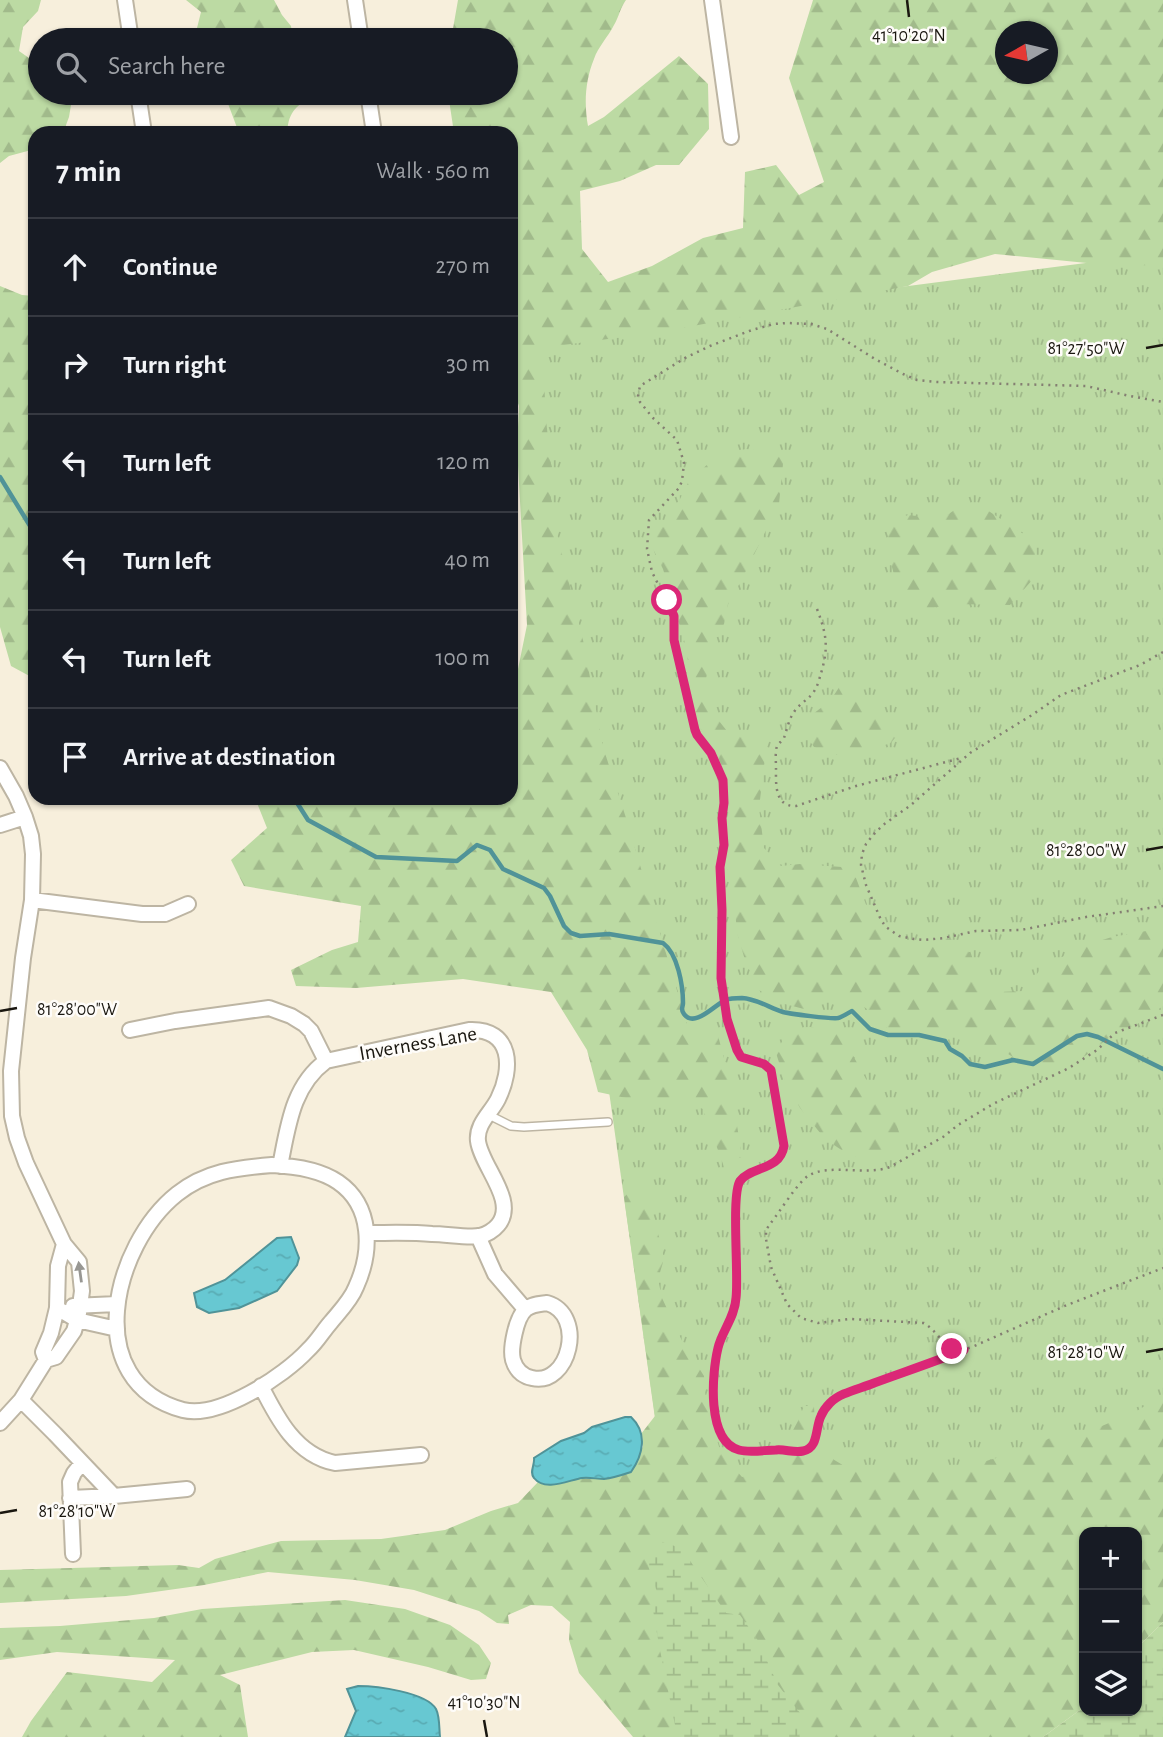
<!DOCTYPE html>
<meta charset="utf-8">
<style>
:root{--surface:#171b24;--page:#242831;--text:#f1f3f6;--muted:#9ea1a6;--line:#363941}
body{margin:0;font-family:"Alegreya Sans",sans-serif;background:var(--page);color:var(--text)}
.controls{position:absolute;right:21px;bottom:21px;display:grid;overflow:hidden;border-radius:14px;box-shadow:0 2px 5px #0004}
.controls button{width:63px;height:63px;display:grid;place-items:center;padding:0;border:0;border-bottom:2px solid var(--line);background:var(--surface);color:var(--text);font:35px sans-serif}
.compass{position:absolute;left:995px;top:21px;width:63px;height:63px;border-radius:50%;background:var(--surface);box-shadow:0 2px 5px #0004;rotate:262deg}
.stop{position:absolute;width:21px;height:21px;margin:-16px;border:5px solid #db2777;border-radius:50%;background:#fff}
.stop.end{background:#db2777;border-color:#fff;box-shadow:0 2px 7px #0008}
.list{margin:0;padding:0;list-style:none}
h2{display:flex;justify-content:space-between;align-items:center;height:91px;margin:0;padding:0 28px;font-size:30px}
h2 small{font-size:23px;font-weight:400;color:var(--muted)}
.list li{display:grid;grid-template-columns:46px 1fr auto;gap:21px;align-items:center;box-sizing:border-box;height:98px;padding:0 28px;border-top:2px solid var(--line)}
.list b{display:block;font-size:26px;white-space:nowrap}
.list em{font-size:23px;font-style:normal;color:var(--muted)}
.icon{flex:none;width:38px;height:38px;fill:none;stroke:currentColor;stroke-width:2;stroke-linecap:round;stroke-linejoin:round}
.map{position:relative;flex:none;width:1163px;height:1737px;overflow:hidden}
.search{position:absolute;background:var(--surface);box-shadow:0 2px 5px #0004;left:28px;top:28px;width:490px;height:77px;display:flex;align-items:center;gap:18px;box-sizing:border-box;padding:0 24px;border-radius:38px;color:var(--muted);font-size:26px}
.panel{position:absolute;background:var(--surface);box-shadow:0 2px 5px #0004;left:28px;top:126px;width:490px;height:679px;border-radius:21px}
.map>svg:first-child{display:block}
.grass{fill:url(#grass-tufts)}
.forest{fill:url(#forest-firs);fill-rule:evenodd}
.wetland{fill:url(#wetland-marsh)}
.water{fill:url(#water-ripples);stroke:#509398;stroke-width:2}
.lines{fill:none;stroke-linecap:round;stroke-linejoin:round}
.stream{stroke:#509398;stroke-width:4.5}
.service-casing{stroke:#bdb5a3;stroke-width:10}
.minor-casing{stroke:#bdb5a3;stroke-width:18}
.path{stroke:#847f72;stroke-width:2.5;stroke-dasharray:2 5;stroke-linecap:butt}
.service{stroke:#fff;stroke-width:7}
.minor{stroke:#fff;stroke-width:14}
.oneway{fill:#989793}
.route{stroke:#db2777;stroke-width:9}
.ticks{fill:none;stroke:#1a1710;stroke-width:2.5}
.labels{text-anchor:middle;stroke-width:5;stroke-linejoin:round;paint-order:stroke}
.street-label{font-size:21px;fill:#1a1710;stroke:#fefcf9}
.ticks-label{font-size:18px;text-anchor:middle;fill:#1a1710;stroke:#fefcf9;stroke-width:5;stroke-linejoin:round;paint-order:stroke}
</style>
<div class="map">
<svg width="1163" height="1737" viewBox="0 0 1163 1737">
<defs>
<pattern id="grass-tufts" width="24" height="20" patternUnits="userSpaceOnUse" patternTransform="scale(1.75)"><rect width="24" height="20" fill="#bcdaa3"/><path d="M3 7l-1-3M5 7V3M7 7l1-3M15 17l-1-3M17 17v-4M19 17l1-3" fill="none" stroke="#a1ba8b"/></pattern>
<pattern id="forest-firs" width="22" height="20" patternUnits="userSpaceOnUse" patternTransform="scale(1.75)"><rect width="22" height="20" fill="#bcdaa3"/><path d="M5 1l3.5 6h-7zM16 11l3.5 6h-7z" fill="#a1ba8b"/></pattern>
<pattern id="wetland-marsh" width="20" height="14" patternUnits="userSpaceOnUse" patternTransform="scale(1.75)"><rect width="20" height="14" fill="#bcdaa3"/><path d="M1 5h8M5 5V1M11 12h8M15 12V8" fill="none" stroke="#a1ba8b"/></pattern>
<pattern id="water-ripples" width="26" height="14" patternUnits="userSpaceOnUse" patternTransform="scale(1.75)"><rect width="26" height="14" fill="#67c8d2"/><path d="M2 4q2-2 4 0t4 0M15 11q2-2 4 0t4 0" fill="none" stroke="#59abb3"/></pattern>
</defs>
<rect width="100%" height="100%" fill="#f7efdc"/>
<!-- grass -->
<path class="grass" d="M1163,253V1469L671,1532L587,935L516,337Z"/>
<!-- forest -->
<path class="forest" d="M0,0H41L38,11L23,27L19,51L29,58L40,60V93H73L69,117L63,133H35V149L9,156L0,163Z
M186,0H274L282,15L291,26L293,40H194L201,12Z
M458,0H626C620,8 619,17 614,25C608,37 598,47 594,59C585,81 584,104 588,126L604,117L679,56L708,84L709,129L679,165H656L620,181L580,191L582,249L608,282L652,266L703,238L743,228L745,172L776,165L799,195L824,182L789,78L813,0H1163V266L1087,263L995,254L932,272L908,286L666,331L564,345L536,352L544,380L546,420L551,464V509L583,640L603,747L627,821L691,1038L716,1028L730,1081L742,1157L733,1160L727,1175L703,1109L678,1099L640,1101L598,1092L587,1050L551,992L463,979L356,988L296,986L291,970L332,950L358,942L361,906L244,886L231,860L267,828L255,798H511V678L517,674L527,625L517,448L519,406L511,384V133H454L448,93H506V40H451ZM1006,32H1048V74H1006Z
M224,93H315C297,107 289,109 287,133H239Z
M0,286L22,295L35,296V679L11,666L0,627Z
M746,449L784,454L779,504L741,581L728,604L724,624L713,643L706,679L715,716L731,736L768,733L759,808L764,848L781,866L800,864L842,867L856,878L871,918L891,939L915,944L944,938L962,942L983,974L998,992L1025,991L1039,971L1047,965L1083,946L1112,937L1163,928V1006L1136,1025L1114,1034L1069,1068L1044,1077L1005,1052L983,1054L959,1031L888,1029L867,1009L850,997L828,999L804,1009L777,1002L759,990L745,960L737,933L733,886L726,866L729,826L726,776L715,750L692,716L687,650L663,569L650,543L672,515L688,483L715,457Z
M962,505L981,506L1025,535L1035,550L1034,578L1010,605L952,604L928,609L902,603L887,549L889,522L908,515L941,519Z
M844,680C849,687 855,697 862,701C881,713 889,707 901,730L891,743L857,754L834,755L814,747L804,733L809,717L830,701Z
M810,1027L841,1034L866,1079L882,1103L894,1116L902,1142L887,1157H852L825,1139L800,1108L785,1081L776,1053L788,1030Z
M643,1186L660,1240L664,1259L658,1279L662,1298L683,1343L704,1376L706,1404L721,1453L742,1477L772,1469L798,1421L804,1406H814L816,1449L846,1467L904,1472L986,1461L1028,1449L1054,1436L1090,1431L1135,1412L1163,1395V1622L1137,1648V1532H1084V1707L1043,1737H633L579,1673L569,1640L570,1622L552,1606L531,1605L508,1615L509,1624L497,1623L479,1611L414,1590L355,1580L268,1572L204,1585L126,1596L0,1603V1570L178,1565L199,1568L215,1559L281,1541L381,1539L445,1530L491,1511L518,1503L538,1482L550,1485L582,1478L606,1479L643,1447L641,1434L655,1416L624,1197L635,1187Z
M345,1600L405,1609L450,1625L479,1645L491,1663L486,1679L471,1680L428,1667L354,1650L312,1652L220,1675L240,1685L248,1737H22L31,1721L67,1672L152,1682L175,1660L57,1652L0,1660V1628L60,1626L154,1618L202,1609Z"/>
<!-- wetland -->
<path class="wetland" d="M668,1542L684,1552L726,1613L740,1615L757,1639L778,1685L800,1713L803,1727L799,1737H681L675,1725L659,1645L653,1610L657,1592L646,1559L652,1544Z
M1163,1622V1737H1043L1084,1707V1711H1137V1648Z"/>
<!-- water -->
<path class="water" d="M291,1237L299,1258L297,1265L277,1291L239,1308L209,1313L197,1307L194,1293L225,1280L277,1238Z
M625,1417H631C648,1433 643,1455 631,1472C622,1475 613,1478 604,1479C597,1479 589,1477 582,1478C569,1480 545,1492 534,1478C529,1472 535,1465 534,1458L561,1441L584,1433L592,1427Z
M358,1686C376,1686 426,1692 436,1709C440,1717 439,1729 440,1737H345L356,1711L347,1689Z"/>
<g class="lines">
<!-- stream -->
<path class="stream" d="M0,477L35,534
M294,798L308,820L376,857L457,861L477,845L490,850L503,869L544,888L550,896L564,926L571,933L580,936L609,934L663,943C678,954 683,986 683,1003C683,1008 680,1009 684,1014C695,1029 716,1003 726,1000C730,998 738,998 742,998C757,999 770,1008 783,1012C790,1014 831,1019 838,1018C842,1017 848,1013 852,1011L870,1029L888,1035H919L945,1041L950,1049L962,1056L970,1064L985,1067L1013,1060L1033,1064L1077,1036L1087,1034L1098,1037L1163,1069"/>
<defs>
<path id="service" d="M489,1115L511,1126L524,1127L608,1122"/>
<path id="minor" d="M125,0L131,40
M355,0L361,40
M712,0L731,137
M138,93L144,133
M368,93L374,133
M0,768L16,796L25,817L31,836L33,854L32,900L23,958L11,1071L12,1116L17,1138L26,1163L64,1244L79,1262L82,1291L79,1313L74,1331L56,1357L46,1360L21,1400L0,1423
M0,825L25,817
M32,900L142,914H165L188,904
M130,1030L175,1021L269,1008L291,1016L304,1024L311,1031L326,1061
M272,1165C294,1166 319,1169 338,1182C373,1206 372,1252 356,1287C351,1300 340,1311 331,1322C323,1331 317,1342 308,1350C284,1376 219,1419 183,1410C79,1382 113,1245 177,1194C206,1171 236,1168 272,1165Z
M280,1166C288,1127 292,1086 326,1061L469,1030C513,1028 513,1069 498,1099C491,1113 476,1124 478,1141C481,1166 518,1201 498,1225C494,1230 486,1235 480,1236C467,1238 446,1234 432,1234C411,1232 389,1233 368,1233
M478,1236L495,1274L525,1309
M547,1303C587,1315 569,1387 532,1378C522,1376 516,1370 513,1360C510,1349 516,1317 526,1309C532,1304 540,1304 547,1303Z
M73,1306L117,1304
M57,1308L77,1320L117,1329
M46,1360L43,1352L51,1333L57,1308L58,1266L64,1244
M261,1386C277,1418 296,1455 335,1463L421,1455
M21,1400L55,1434L114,1496
M70,1498L114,1496L187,1489
M73,1554L70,1482L74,1473L82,1463"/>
</defs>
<!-- service casing -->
<use href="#service" class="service-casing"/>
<!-- minor casing -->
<use href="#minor" class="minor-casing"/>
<!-- path -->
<path class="path" d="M817,609C829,640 828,652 818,683C813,699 802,700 794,712C789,719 787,729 784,738C782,741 779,743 777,746C775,752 776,762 776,768C776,783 774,807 796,806L856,786L961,758
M1163,652L1140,665L1061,695L1032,715L970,753L911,805L883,825L873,835L866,844L862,854L861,865L866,885L881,920L886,927L899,936L914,939L924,940L944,938L976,931L1021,930L1086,917L1163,906
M1163,1015L1115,1033L1097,1050L1069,1068L993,1104L958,1125L943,1137L890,1167C866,1176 828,1163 808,1176C798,1182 779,1213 770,1224L766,1230V1239L771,1267L787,1304L801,1318L818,1323L850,1319L924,1323C943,1335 945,1357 972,1347L1067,1305L1163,1268
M964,1350C933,1363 900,1373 869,1385C858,1390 845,1393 834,1399C814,1413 821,1442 808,1450C800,1454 791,1450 782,1449C775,1449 768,1450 761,1450C754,1450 746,1452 739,1450C706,1441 712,1373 718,1348C722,1331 733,1316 736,1298L737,1190L741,1180C756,1170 780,1167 784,1146L771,1070L764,1064L741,1057L737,1050L727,1019L721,978L722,910L720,867L724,845L722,818L724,803L723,780L711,753L697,735L695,730L674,640V616L652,572L647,549L649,520L679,488L682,481L684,463L677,440L653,418L640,402L638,396L640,386L685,358L710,346L752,330L774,324L788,323L811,324L827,329L875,359L903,374L917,380L936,382L1086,386L1130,396L1163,402"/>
<!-- service -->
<use href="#service" class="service"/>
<!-- minor -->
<use href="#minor" class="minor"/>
</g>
<!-- one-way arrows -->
<defs><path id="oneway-solid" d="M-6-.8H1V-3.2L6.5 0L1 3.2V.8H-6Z" transform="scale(1.75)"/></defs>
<use class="oneway" href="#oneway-solid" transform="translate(80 1272) rotate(-98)"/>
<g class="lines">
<!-- route -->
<path class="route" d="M667,600L674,616V640L695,730L697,735L711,753L723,780L724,803L722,818L724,845L720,867L722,910L721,978L727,1019L737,1050L741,1057L764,1064L771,1070L784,1146C780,1171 751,1166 740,1181C731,1195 739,1276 736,1298C735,1317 722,1331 718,1348C712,1373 706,1441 739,1450C750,1453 765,1450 776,1450C785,1449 794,1453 803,1451C819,1448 815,1428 821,1416C823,1411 827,1406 830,1403C841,1392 860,1389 874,1383C904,1372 934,1362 964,1350L958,1351L952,1349"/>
</g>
<!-- ticks -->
<path class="ticks" d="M907,0L909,17M1146,348L1163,345M1146,850L1163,847M0,1011L17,1008M1146,1352L1163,1349M0,1513L17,1510M484,1720L487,1737"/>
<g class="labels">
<!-- street labels -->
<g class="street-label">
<text transform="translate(418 1043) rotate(-10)" y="7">Inverness Lane</text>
</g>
</g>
<g class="ticks-label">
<text x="909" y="41">41°10'20"N</text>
<text x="1086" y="354">81°27'50"W</text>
<text x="1086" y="856">81°28'00"W</text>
<text x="77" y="1015">81°28'00"W</text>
<text x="1086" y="1358">81°28'10"W</text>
<text x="77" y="1517">81°28'10"W</text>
<text x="484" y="1708">41°10'30"N</text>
</g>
</svg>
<div class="controls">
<button>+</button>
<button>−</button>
<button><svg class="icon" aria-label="layers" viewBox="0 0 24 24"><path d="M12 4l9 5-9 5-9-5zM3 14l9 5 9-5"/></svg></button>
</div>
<svg class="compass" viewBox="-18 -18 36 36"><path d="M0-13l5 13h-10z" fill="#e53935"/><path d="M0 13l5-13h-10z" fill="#9ea1a6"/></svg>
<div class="stop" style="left:667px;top:600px"></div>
<div class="stop end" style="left:952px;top:1349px"></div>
<div class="search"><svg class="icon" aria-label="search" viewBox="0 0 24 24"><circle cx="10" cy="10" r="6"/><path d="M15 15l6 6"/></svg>Search here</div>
<section class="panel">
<h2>7 min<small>Walk · 560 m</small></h2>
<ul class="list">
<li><svg class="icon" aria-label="ahead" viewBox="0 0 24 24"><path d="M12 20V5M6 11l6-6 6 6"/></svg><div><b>Continue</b></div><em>270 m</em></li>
<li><svg class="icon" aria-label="right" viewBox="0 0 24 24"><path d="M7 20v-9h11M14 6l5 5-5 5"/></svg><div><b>Turn right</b></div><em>30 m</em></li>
<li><svg class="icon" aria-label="left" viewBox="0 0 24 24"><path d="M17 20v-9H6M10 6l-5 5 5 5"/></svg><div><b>Turn left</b></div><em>120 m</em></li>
<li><svg class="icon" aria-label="left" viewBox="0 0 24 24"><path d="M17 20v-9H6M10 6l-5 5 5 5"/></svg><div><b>Turn left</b></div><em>40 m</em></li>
<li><svg class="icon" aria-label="left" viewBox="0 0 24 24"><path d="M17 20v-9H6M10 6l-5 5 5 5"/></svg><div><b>Turn left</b></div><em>100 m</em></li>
<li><svg class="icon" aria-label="arrive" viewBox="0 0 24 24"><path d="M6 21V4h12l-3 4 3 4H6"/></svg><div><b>Arrive at destination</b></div></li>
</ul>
</section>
</div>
